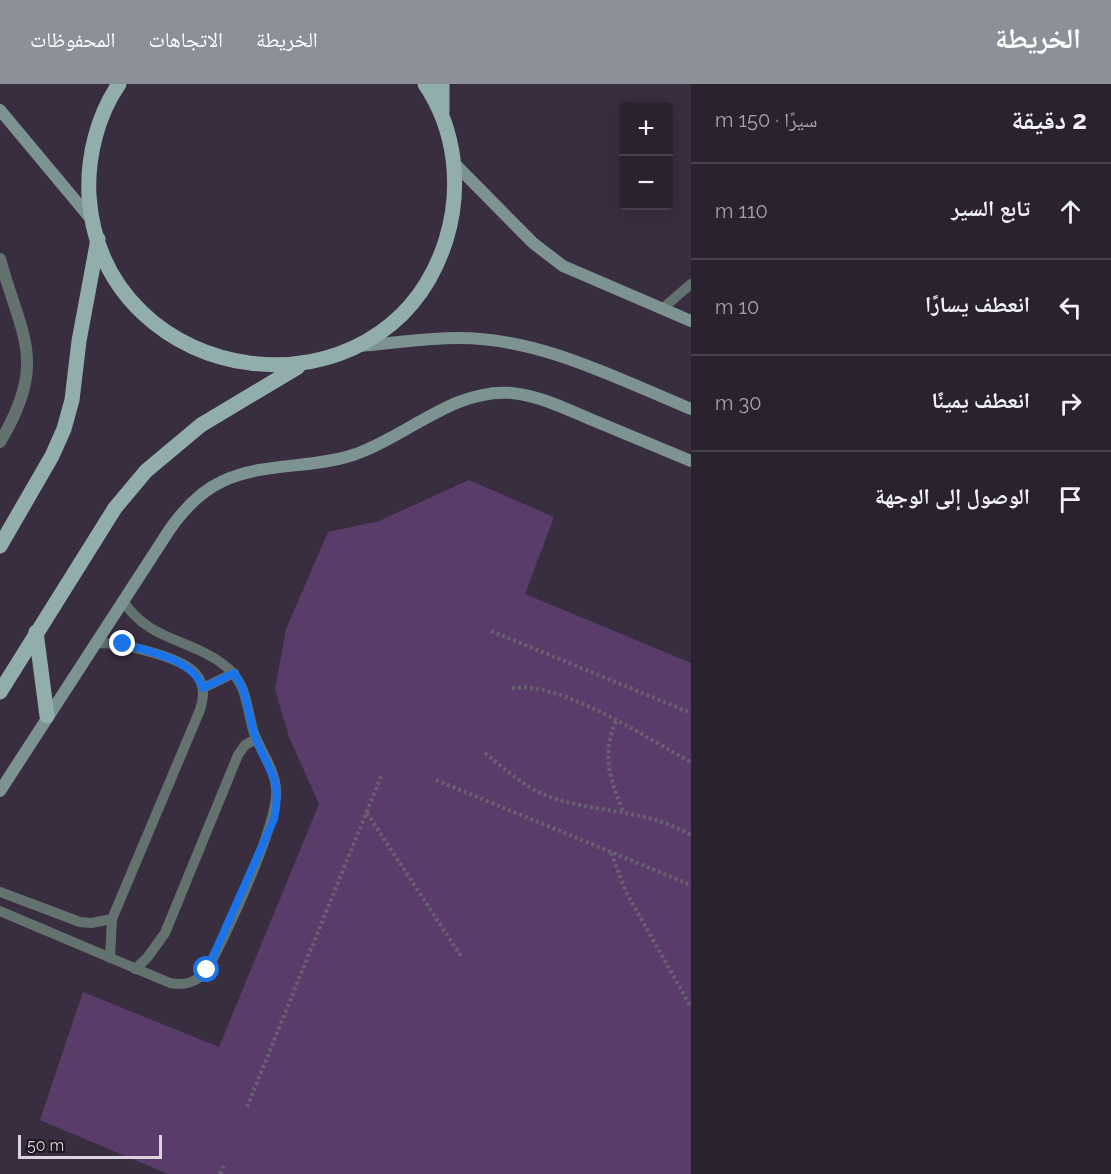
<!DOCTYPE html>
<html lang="ar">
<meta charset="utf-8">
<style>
:root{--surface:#2b2230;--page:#332a38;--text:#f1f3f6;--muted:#a6a4ab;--line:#473f4c;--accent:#8c9099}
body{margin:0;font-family:Raleway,"Noto Naskh Arabic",sans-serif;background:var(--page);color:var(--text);direction:rtl}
.controls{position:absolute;right:18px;top:18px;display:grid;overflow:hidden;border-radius:6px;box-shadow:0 6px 24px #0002}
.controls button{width:54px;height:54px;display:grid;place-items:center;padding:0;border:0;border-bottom:2px solid var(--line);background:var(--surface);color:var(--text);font:30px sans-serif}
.scale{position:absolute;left:18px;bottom:15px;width:144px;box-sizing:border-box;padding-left:6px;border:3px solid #dbd3e0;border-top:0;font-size:16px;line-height:21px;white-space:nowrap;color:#dbd3e0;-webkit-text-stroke:4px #1d1820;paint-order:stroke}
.stop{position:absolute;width:18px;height:18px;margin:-14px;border:4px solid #1a73e8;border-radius:50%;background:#fff}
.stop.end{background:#1a73e8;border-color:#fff;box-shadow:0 2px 6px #0008}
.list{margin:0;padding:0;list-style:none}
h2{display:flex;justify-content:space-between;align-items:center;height:78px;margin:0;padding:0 24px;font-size:26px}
h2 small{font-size:20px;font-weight:400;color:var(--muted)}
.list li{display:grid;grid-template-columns:39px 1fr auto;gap:18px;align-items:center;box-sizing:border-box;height:96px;padding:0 24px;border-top:2px solid var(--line)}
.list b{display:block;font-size:22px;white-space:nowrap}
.list em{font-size:20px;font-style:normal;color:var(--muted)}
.icon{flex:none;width:33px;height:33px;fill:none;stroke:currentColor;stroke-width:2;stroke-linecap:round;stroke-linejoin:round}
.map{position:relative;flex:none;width:691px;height:1090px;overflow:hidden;direction:ltr}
header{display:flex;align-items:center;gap:36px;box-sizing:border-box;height:84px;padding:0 30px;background:var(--accent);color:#fff}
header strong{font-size:28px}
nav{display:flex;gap:33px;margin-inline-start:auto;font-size:21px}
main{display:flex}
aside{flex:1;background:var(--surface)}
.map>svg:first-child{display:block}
.green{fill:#593c69}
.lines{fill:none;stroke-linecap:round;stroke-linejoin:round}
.path{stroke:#6a5f70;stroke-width:4;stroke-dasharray:3 3;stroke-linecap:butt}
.lane{stroke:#63716f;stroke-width:10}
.street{stroke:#63716f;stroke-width:12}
.secondary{stroke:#7d9392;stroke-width:12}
.primary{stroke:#91aeac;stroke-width:15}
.route{stroke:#1a73e8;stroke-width:8}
</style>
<header>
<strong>الخريطة</strong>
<nav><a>الخريطة</a><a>الاتجاهات</a><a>المحفوظات</a></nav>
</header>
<main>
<aside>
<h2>2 دقيقة<small>سيرًا · 150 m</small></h2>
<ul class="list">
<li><svg class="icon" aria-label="ahead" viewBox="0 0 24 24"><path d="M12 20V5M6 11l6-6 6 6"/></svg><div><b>تابع السير</b></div><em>110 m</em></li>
<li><svg class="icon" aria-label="left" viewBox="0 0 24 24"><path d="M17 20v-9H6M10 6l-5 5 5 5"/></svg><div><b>انعطف يسارًا</b></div><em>10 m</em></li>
<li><svg class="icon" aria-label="right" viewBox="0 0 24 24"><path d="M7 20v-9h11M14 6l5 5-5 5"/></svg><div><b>انعطف يمينًا</b></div><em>30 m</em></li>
<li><svg class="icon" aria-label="arrive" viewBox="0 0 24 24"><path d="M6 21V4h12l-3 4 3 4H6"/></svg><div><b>الوصول إلى الوجهة</b></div></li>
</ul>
</aside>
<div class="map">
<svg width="691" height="1090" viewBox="0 0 691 1090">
<rect width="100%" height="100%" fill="#392d40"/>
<!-- green -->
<path class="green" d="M469,396L554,433L525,510L691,579V1090H168L40,1036L83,908L219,963L319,720L289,653L275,605L286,545L328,448L379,437Z"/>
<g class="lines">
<!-- path -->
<path class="path" d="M491,547L691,629
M512,604C562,597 646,654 691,678
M616,637C601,670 610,695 623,727
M485,669C505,685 525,704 550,713C599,730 643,724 691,751
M436,696L691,801
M367,729L461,872
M611,769L626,808L691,923
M247,1023L382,690
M220,1090L224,1082"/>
<!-- lane -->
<path class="lane" d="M662,225L691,200
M95,559C118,558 181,572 196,590C205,601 204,613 200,626L112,835L110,874
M203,604L234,589
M0,808L80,838L91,839L112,835
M0,827L170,899C186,902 197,898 207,886C225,852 280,738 276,704C274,682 259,666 253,646C246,621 247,598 224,581C191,555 146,556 123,516
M135,885L147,874L165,849L238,671L245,661L256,655"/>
<!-- street -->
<path class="street" d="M0,175C22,254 48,278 0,358"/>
<!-- secondary -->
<path class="secondary" d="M0,26L91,135
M454,79L533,159L563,182L691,237
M359,262C392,259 426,254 459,254C541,254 618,295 691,325
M0,707L170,445C184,425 201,407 223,397C264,378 310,385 353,371C407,353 453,304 512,309C540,312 564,324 590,335C623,349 657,363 691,377"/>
<!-- primary -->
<path class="primary" d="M119,0C97,32 87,74 89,112C103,309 386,346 446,156C462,104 456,46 425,0
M442,28V0
M0,462L52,372L64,345L72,316L79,257L98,155
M36,548L47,632
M0,608L115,424L146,387L201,341L298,283"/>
</g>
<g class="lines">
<!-- route -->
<path class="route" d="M123,560C151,568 192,575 203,604L234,589C247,608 247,625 253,646C264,683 284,692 274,735L207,886"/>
</g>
</svg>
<div class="controls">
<button>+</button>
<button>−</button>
</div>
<div class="scale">50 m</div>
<div class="stop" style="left:207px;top:886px"></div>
<div class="stop end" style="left:123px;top:560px"></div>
</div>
</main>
